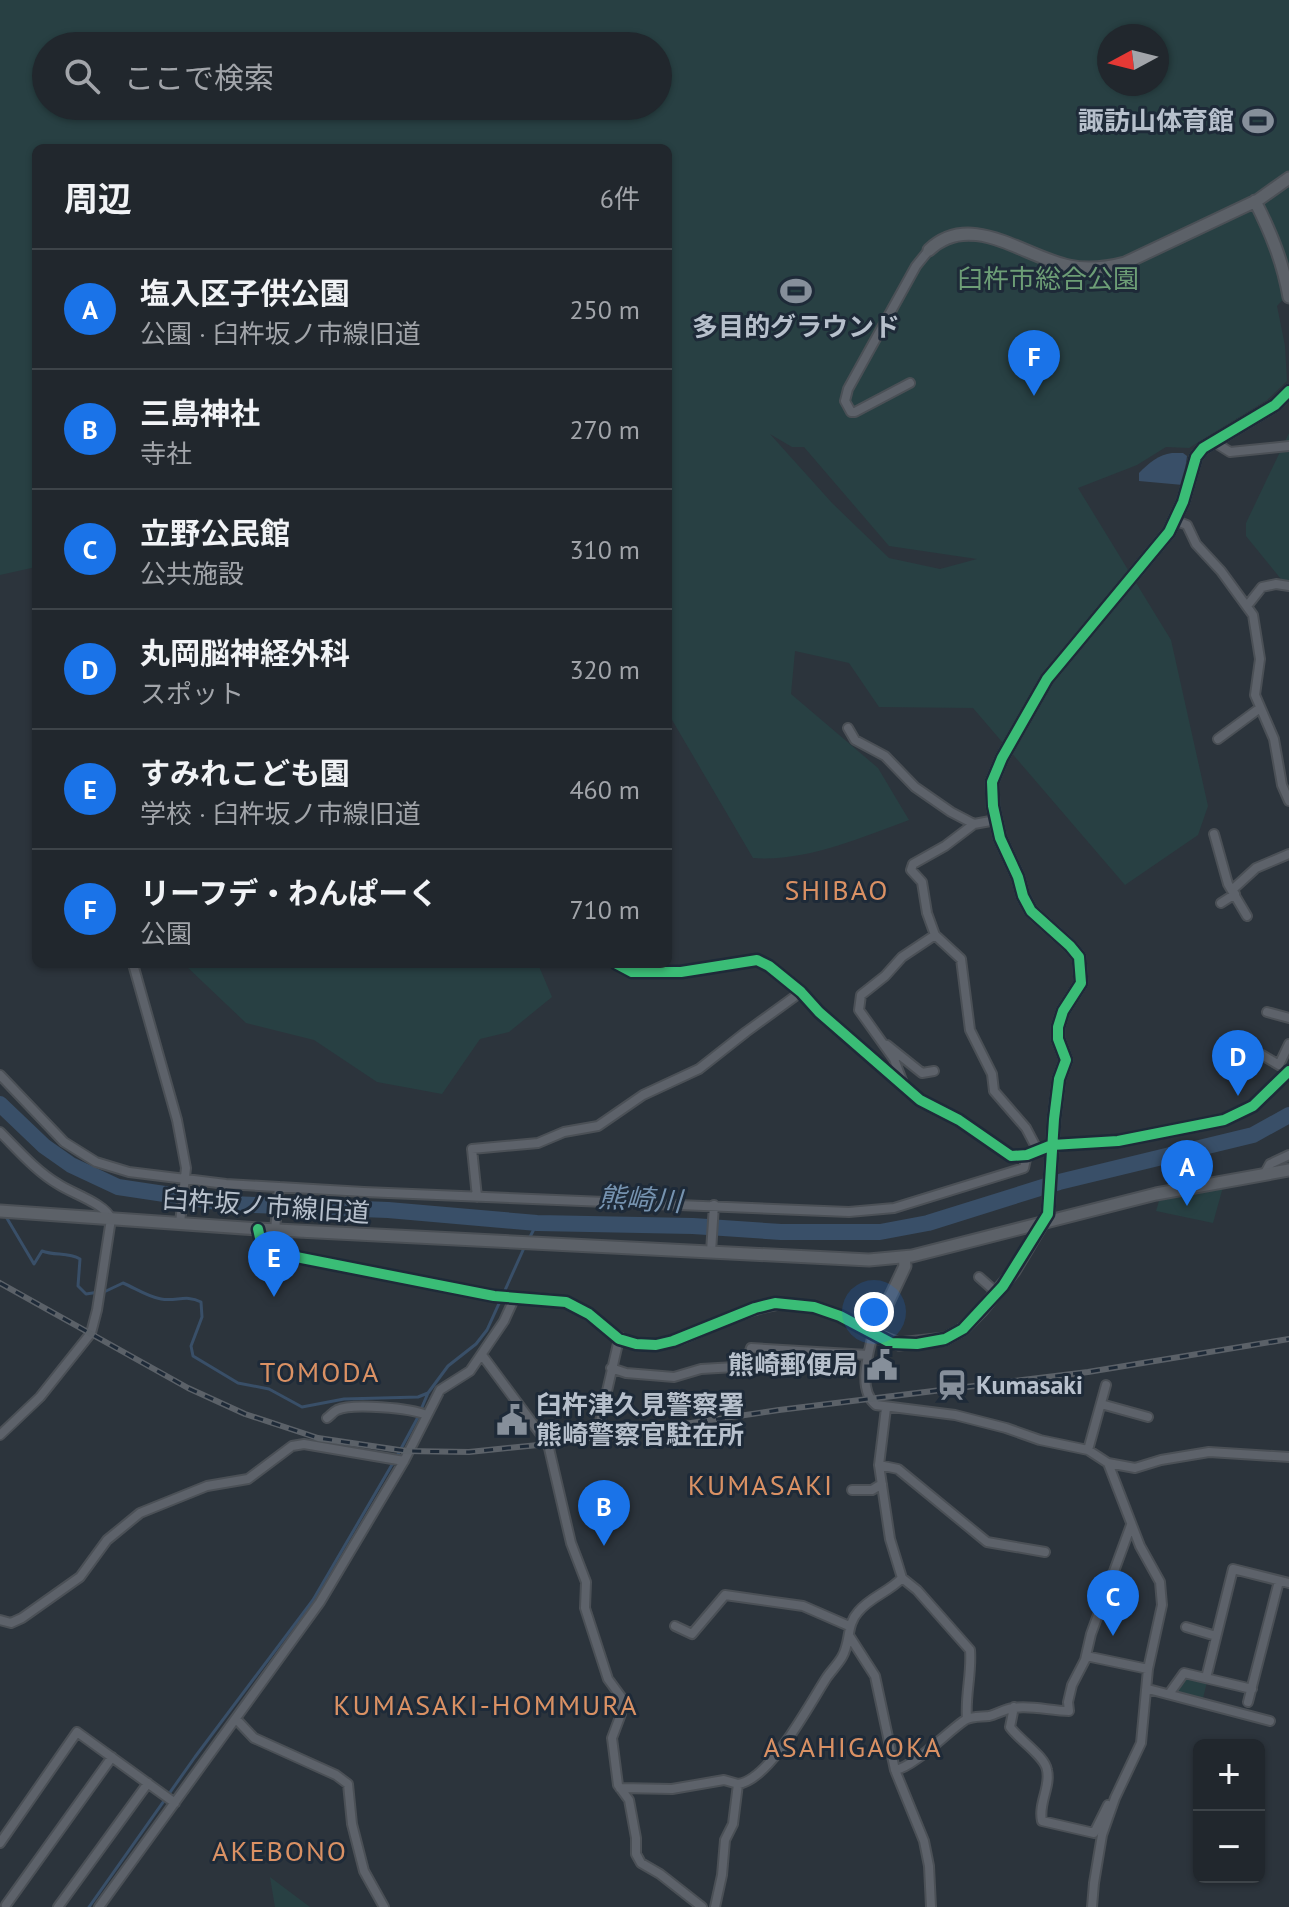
<!DOCTYPE html>
<html lang="ja">
<meta charset="utf-8">
<style>
:root{--surface:#21272d;--page:#292f35;--text:#f1f3f6;--muted:#a2a5aa;--line:#3e4449;--accent:#1a73e8}
body{margin:0;font-family:"PT Sans","Noto Sans JP",sans-serif;background:var(--page);color:var(--text)}
.controls{position:absolute;right:24px;bottom:24px;display:grid;overflow:hidden;border-radius:12px;box-shadow:0 2px 6px #0004}
.controls button{width:72px;height:72px;display:grid;place-items:center;padding:0;border:0;border-bottom:2px solid var(--line);background:var(--surface);color:var(--text);font:40px sans-serif}
.compass{position:absolute;left:1097px;top:24px;width:72px;height:72px;border-radius:50%;background:var(--surface);box-shadow:0 2px 6px #0004;rotate:263deg}
.you{position:absolute;left:874px;top:1312px;width:28px;height:28px;margin:-20px;border:6px solid #fff;border-radius:50%;background:#1a73e8;box-shadow:0 0 0 12px #1a73e833}
.badge{display:grid;place-items:center;width:52px;height:52px;border-radius:50%;background:var(--accent);color:#fff;font-size:26px;font-weight:700}
.pin{position:absolute;translate:-50% -66px;filter:drop-shadow(0 2px 4px #0008)}
.pin::after{content:'';position:absolute;top:42px;width:28px;height:24px;background:inherit;clip-path:polygon(0 0,100% 0,50% 100%)}
.list{margin:0;padding:0;list-style:none}
h2{display:flex;justify-content:space-between;align-items:center;height:104px;margin:0;padding:0 32px;font-size:34px}
h2 small{font-size:26px;font-weight:400;color:var(--muted)}
.list li{display:grid;grid-template-columns:52px 1fr auto;gap:24px;align-items:center;box-sizing:border-box;height:120px;padding:0 32px;border-top:2px solid var(--line)}
.list b{display:block;font-size:30px;white-space:nowrap}
.list p{margin:0;font-size:26px;white-space:nowrap;color:var(--muted)}
.list em{font-size:26px;font-style:normal;color:var(--muted)}
.icon{flex:none;width:44px;height:44px;fill:none;stroke:currentColor;stroke-width:2;stroke-linecap:round;stroke-linejoin:round}
.map{position:relative;flex:none;width:1289px;height:1907px;overflow:hidden}
.search{position:absolute;background:var(--surface);box-shadow:0 2px 6px #0004;left:32px;top:32px;width:640px;height:88px;display:flex;align-items:center;gap:20px;box-sizing:border-box;padding:0 28px;border-radius:44px;color:var(--muted);font-size:30px}
.panel{position:absolute;background:var(--surface);box-shadow:0 2px 6px #0004;left:32px;top:144px;width:640px;height:824px;border-radius:12px}
.map>svg:first-child{display:block}
.green{fill:#284043;fill-rule:evenodd}
.water{fill:#394f68}
.lines{fill:none;stroke-linecap:round;stroke-linejoin:round}
.stream{stroke:#394f68;stroke-width:3}
.river{stroke:#394f68;stroke-width:16}
.street-casing{stroke:#4b5056;stroke-width:12}
.secondary-casing{stroke:#4b5056;stroke-width:15}
.street{stroke:#5d626a;stroke-width:8}
.secondary{stroke:#5c6168;stroke-width:11}
.rail-casing{stroke:#5b6168;stroke-width:6}
.rail{stroke:#1e2a38;stroke-width:3;stroke-dasharray:9;stroke-linecap:butt}
.cycleway-casing{stroke:#1e2a38;stroke-width:15}
.cycleway{stroke:#3abd76;stroke-width:10}
.labels{text-anchor:middle;stroke-width:6;stroke-linejoin:round;paint-order:stroke}
.poi-label{font-size:26px;font-weight:bold;fill:#b7c0cc;stroke:#1e2a38;text-anchor:end}
.park-label{font-size:26px;fill:#6d9e76;stroke:#1e2a38}
.street-label{font-size:26px;fill:#b7c0cc;stroke:#1e2a38}
.neighbourhood-label{font-size:28px;letter-spacing:2px;fill:#da9164;stroke:#1e2a38}
.water-label{font-size:28px;font-style:italic;fill:#7693b0;stroke:#1e2a38}
</style>
<div class="map">
<svg width="1289" height="1907" viewBox="0 0 1289 1907">
<rect width="100%" height="100%" fill="#2c343c"/>
<!-- green -->
<path class="green" d="M0,0H1289V293L1277,306L1285,346L1287,381L1267,400L1189,448L1166,447L1137,465L1078,488L1171,640L1208,806L1198,835L1125,885L973,708L879,707L849,663L795,651L791,694L878,768L909,820C860,838 805,862 753,858L668,713V148H36V567L0,575ZM1109,36H1157V84H1109ZM46,46H658V106H46ZM770,434L792,447H804L889,546L977,559L940,569L889,558L832,503Z
M1289,433V589L1246,536V523Z
M184,964H538L552,997L509,1032L480,1039L442,1094L377,1082L314,1040L246,1023Z
M1223,1187L1213,1223L1156,1211L1159,1201Z
M1184,1677L1207,1682L1202,1702L1177,1694L1175,1691Z
M270,1877L310,1907H275Z"/>
<!-- water -->
<path class="water" d="M1172,453H1183L1187,456L1183,485L1139,481V473C1149,463 1158,455 1172,453Z"/>
<g class="lines">
<!-- stream -->
<path class="stream" d="M5,1215L34,1264L42,1251C55,1256 68,1252 80,1259L78,1286L86,1294L106,1291L123,1283C135,1288 148,1297 161,1299C176,1302 186,1294 201,1302L202,1317L191,1346L193,1356L238,1383L269,1389L302,1407L344,1399L418,1397L428,1393
M528,1241L537,1223
M397,1456L417,1419L428,1393L448,1366L476,1344L487,1330L524,1248
M89,1907L195,1757L313,1600L393,1463"/>
<!-- river -->
<path class="river" d="M0,1104L44,1146L71,1165L118,1187L231,1204L388,1210L537,1223L693,1226L781,1232H880L928,1223L1059,1182L1253,1135L1289,1115"/>
<defs>
<path id="street" d="M910,383L855,412H851L845,401L848,389L916,266L929,250
M1214,442L1230,452L1289,446
M1174,520L1187,525L1196,544L1221,571L1253,615L1260,659L1255,695L1274,739L1282,785L1289,801
M1247,606L1262,587L1276,584L1289,586
M848,728L855,740L885,756L915,787L951,812L974,824
M1218,739L1260,708
M996,820L974,824L945,846L913,864L911,870L922,882L927,913L935,935L961,959L970,1030L992,1074L994,1091L1026,1128L1038,1151
M1214,834L1228,884L1247,916
M1232,890L1256,868L1289,854
M1221,903L1235,894
M133,964L177,1120L186,1168L180,1223
M617,964L632,972H681L757,960L769,966L801,992L819,1012L920,1100L959,1120L1011,1156L1027,1155L1052,1145L1118,1141L1224,1120L1253,1106L1289,1071
M1267,1012L1289,1018
M887,1045L922,1073L934,1071
M1262,1055L1279,1065L1289,1044
M0,1075L64,1142L96,1162L129,1172L226,1184L364,1192L849,1212L894,1208L1024,1168L1027,1155
M903,1083L894,1059L859,1010L861,995L885,976L902,957L935,935
M0,1132C18,1150 36,1171 58,1184C71,1193 106,1204 111,1219L97,1310L91,1333L40,1397L0,1435
M1264,1175L1270,1164L1289,1155
M477,1197L472,1149L538,1143L564,1132L598,1126L643,1095L699,1069L746,1032L801,992
M258,1229L262,1247L281,1254C353,1269 425,1284 497,1296C518,1300 551,1296 569,1304C601,1318 616,1348 655,1345C674,1344 695,1334 712,1326C782,1297 806,1294 873,1334C868,1355 857,1390 876,1405L955,1415L1006,1428L1040,1440L1088,1450L1108,1463L1135,1468L1161,1460L1209,1452L1289,1457
M275,1230L279,1187
M711,1252L714,1205
M979,1277L997,1293
M482,1355L548,1444L571,1543L586,1582L585,1608L608,1679L622,1698L621,1714L612,1738L618,1785L629,1800L636,1838V1854L641,1863L660,1874L702,1907
M611,1368L626,1373L674,1377L701,1369L735,1367L746,1363L751,1348L868,1355
M1101,1404L1148,1417
M886,1408L879,1465L890,1539L902,1578L917,1590L970,1650C972,1673 965,1695 967,1719
M327,1418C330,1416 333,1412 337,1410C352,1403 411,1408 426,1415
M541,1431L556,1434L599,1426L619,1339
M1088,1450L1106,1385
M879,1465L898,1469L987,1542L1045,1552
M852,1490H872L882,1484
M0,1620L11,1623L22,1618L80,1577L107,1540L140,1513L207,1486L248,1479L292,1446L304,1444L404,1461
M675,1626L692,1634L725,1595L803,1606L849,1626
M1186,1627L1216,1636
M850,1637L875,1676L895,1770L924,1841L929,1866L931,1907
M1086,1656L1148,1669
M1206,1678L1233,1569L1289,1583
M1148,1689L1270,1721
M1169,1694L1184,1673L1252,1689
M1248,1702L1279,1581
M1014,1707L1010,1727C1019,1740 1045,1756 1047,1770C1051,1787 1038,1803 1042,1821L1094,1833L1108,1805
M236,1719L254,1738L336,1775L348,1784L352,1824L364,1871L384,1907
M895,1770C914,1767 947,1732 965,1720C972,1716 981,1717 989,1716C997,1714 1005,1709 1013,1708C1031,1705 1051,1711 1069,1711L1068,1702L1072,1685L1085,1660L1091,1634L1131,1525
M620,1788L672,1789L724,1780L738,1784
M0,1843L77,1732L175,1803
M6,1905L112,1757
M58,1907L148,1783
M99,1907L320,1602L404,1461L440,1390L470,1371L504,1321L514,1299
M715,1907L722,1875L725,1840L733,1824L738,1784C770,1780 810,1703 827,1677C832,1670 838,1664 842,1657C851,1642 846,1625 858,1612C870,1597 889,1592 902,1578
M1092,1907L1094,1883L1102,1835L1115,1798L1141,1743L1148,1669L1162,1605L1160,1582L1140,1546L1108,1463"/>
<path id="secondary" d="M1255,201C1271,233 1283,262 1289,297
M929,250C971,210 1024,257 1069,266C1088,270 1106,268 1125,263L1258,200L1289,178
M0,1211L258,1229L869,1260L912,1256L1156,1194L1289,1170
M904,1257L905,1266L873,1334L899,1344L945,1339L963,1329L981,1311L1014,1271L1048,1214L1054,1119L1059,1079L1066,1060L1058,1039V1027L1063,1011L1081,983L1079,957L1070,946L1031,911L1023,896L1018,877L1000,838L993,806L992,782L1002,758L1047,679L1169,532L1183,502L1196,457L1203,448L1275,405L1289,391"/>
</defs>
<!-- street casing -->
<use href="#street" class="street-casing"/>
<!-- secondary casing -->
<use href="#secondary" class="secondary-casing"/>
<!-- street -->
<use href="#street" class="street"/>
<!-- secondary -->
<use href="#secondary" class="secondary"/>
<defs>
<path id="rail" d="M0,1283L188,1388L245,1414L318,1438L406,1451L469,1452L548,1444L779,1410L1088,1372L1289,1339"/>
</defs>
<!-- rail casing -->
<use href="#rail" class="rail-casing"/>
<!-- rail -->
<use href="#rail" class="rail"/>
<defs>
<path id="cycleway" d="M617,964L632,972H681L757,960L769,966L801,992L819,1012L920,1100L959,1120L1011,1156L1027,1155L1052,1145L1118,1141L1224,1120L1253,1106L1289,1071
M258,1229L262,1247L281,1254L494,1296L566,1302L589,1314L619,1339L636,1344L656,1345L673,1341L755,1308L775,1303L814,1307L840,1316L891,1343L917,1344L945,1339L963,1329L1003,1286L1048,1214L1054,1119L1059,1079L1066,1060L1058,1039V1027L1063,1011L1081,983L1079,957L1070,946L1031,911L1023,896L1018,877L1000,838L993,806L992,782L1002,758L1047,679L1169,532L1183,502L1196,457L1203,448L1275,405L1289,391"/>
</defs>
<!-- cycleway casing -->
<use href="#cycleway" class="cycleway-casing"/>
<!-- cycleway -->
<use href="#cycleway" class="cycleway"/>
</g>
<!-- icons -->
<defs>
<symbol id="stadium-bare" viewBox="-9 -9 18 18"><path d="M0-5a6.5 5 0 1 0 0 10a6.5 5 0 1 0 0-10ZM-3.5-1.8h7v3.6h-7Z" fill="#868f9a" stroke="#1e2a38" stroke-width="2.5" paint-order="stroke"/></symbol>
<symbol id="civic-bare" viewBox="-9 -9 18 18"><path d="M-.6-6.5H3V-4.5H.6V-3L4-1V1h2V6H-6V1h2V-1L-.6-3ZM-1.2 2.5V6h2.4V2.5Z" fill="#868f9a" stroke="#1e2a38" stroke-width="2.5" paint-order="stroke"/></symbol>
<symbol id="station-bare" viewBox="-9 -9 18 18"><path d="M-3-6H3Q5-6 5-4V2Q5 4 3 4L4.5 6H3L1.5 4h-3L-3 6H-4.5L-3 4Q-5 4-5 2V-4Q-5-6-3-6ZM-3.5-4v3h7v-3ZM-3.5 1v1.5H-2V1ZM2 1v1.5H3.5V1Z" fill="#868f9a" stroke="#1e2a38" stroke-width="2.5" paint-order="stroke"/></symbol>
</defs>
<g fill-rule="evenodd">
<use href="#stadium-bare" x="1236" y="99" width="44" height="44"/>
<use href="#stadium-bare" x="774" y="269" width="44" height="44"/>
<use href="#civic-bare" x="860" y="1343" width="44" height="44"/>
<use href="#station-bare" x="930" y="1363" width="44" height="44"/>
<use href="#civic-bare" x="490" y="1398" width="44" height="44"/>
</g>
<g class="labels">
<!-- poi labels -->
<g class="poi-label">
<text x="1234" y="130">諏訪山体育館</text>
<text x="796" y="336" text-anchor="middle">多目的グラウンド</text>
<text x="858" y="1374">熊崎郵便局</text>
<text x="976" y="1394" text-anchor="start">Kumasaki</text>
<text x="536" y="1414" text-anchor="start">臼杵津久見警察署<tspan x="536" dy="30">熊崎警察官駐在所</tspan></text>
</g>
<!-- park labels -->
<g class="park-label">
<text x="1048" y="288">臼杵市総合公園</text>
</g>
<!-- street labels -->
<g class="street-label">
<text transform="translate(266 1206) rotate(4)" y="9">臼杵坂ノ市線旧道</text>
</g>
<!-- neighbourhood labels -->
<g class="neighbourhood-label">
<text x="837" y="900">SHIBAO</text>
<text x="320" y="1382">TOMODA</text>
<text x="761" y="1495">KUMASAKI</text>
<text x="486" y="1715">KUMASAKI-HOMMURA</text>
<text x="853" y="1757">ASAHIGAOKA</text>
<text x="280" y="1861">AKEBONO</text>
</g>
<!-- water labels -->
<g class="water-label">
<text transform="translate(640 1199) rotate(3)" y="10">熊崎川</text>
</g>
</g>
</svg>
<div class="controls">
<button>+</button>
<button>−</button>
</div>
<svg class="compass" viewBox="-18 -18 36 36"><path d="M0-13l5 13h-10z" fill="#e53935"/><path d="M0 13l5-13h-10z" fill="#a2a5aa"/></svg>
<div class="you"></div>
<div class="pin badge" style="left:1187px;top:1206px">A</div>
<div class="pin badge" style="left:604px;top:1546px">B</div>
<div class="pin badge" style="left:1113px;top:1636px">C</div>
<div class="pin badge" style="left:1238px;top:1096px">D</div>
<div class="pin badge" style="left:274px;top:1297px">E</div>
<div class="pin badge" style="left:1034px;top:396px">F</div>
<div class="search"><svg class="icon" aria-label="search" viewBox="0 0 24 24"><circle cx="10" cy="10" r="6"/><path d="M15 15l6 6"/></svg>ここで検索</div>
<section class="panel">
<h2>周辺<small>6件</small></h2>
<ul class="list">
<li><span class="badge">A</span><div><b>塩入区子供公園</b><p>公園 · 臼杵坂ノ市線旧道</p></div><em>250 m</em></li>
<li><span class="badge">B</span><div><b>三島神社</b><p>寺社</p></div><em>270 m</em></li>
<li><span class="badge">C</span><div><b>立野公民館</b><p>公共施設</p></div><em>310 m</em></li>
<li><span class="badge">D</span><div><b>丸岡脳神経外科</b><p>スポット</p></div><em>320 m</em></li>
<li><span class="badge">E</span><div><b>すみれこども園</b><p>学校 · 臼杵坂ノ市線旧道</p></div><em>460 m</em></li>
<li><span class="badge">F</span><div><b>リーフデ・わんぱーく</b><p>公園</p></div><em>710 m</em></li>
</ul>
</section>
</div>
